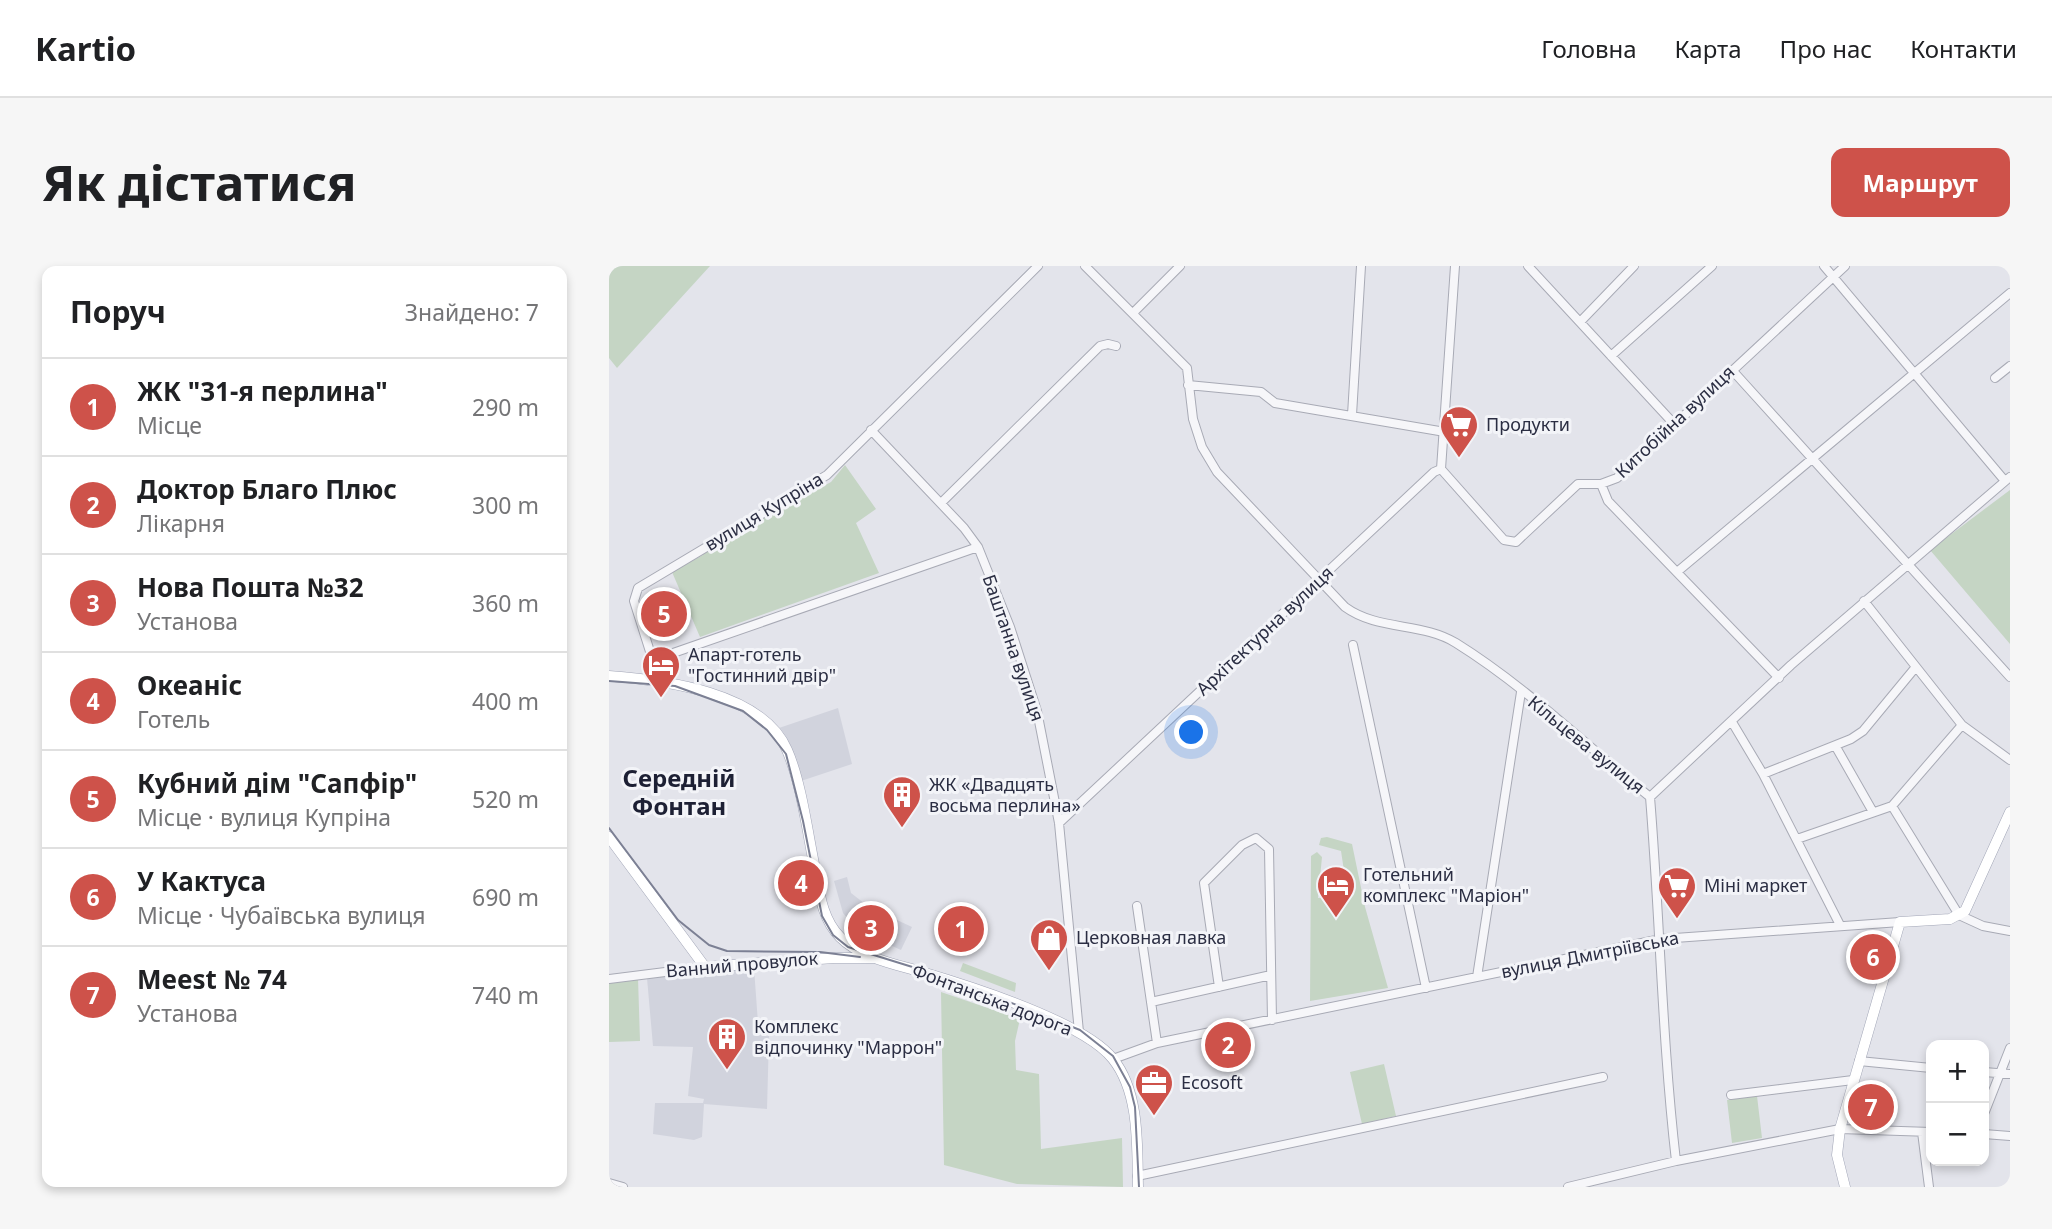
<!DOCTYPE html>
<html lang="uk">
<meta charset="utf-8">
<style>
:root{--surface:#fff;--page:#f6f6f6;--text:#202124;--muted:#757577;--line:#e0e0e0;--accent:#ce524a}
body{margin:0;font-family:"Noto Sans",sans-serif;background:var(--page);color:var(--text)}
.controls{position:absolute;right:21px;bottom:21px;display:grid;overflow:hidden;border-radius:14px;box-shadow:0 4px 10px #0003}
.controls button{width:63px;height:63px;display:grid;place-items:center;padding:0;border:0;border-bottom:2px solid var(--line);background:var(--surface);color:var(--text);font:35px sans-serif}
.you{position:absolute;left:583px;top:467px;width:24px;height:24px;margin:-18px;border:5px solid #fff;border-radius:50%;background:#1a73e8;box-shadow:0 0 0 10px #1a73e833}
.badge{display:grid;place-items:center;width:46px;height:46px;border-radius:50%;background:var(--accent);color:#fff;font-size:23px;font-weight:700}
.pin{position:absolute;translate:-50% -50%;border:4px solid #fff;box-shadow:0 2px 7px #0006}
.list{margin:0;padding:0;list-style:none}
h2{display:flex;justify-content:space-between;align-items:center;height:91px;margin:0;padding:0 28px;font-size:30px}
h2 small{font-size:23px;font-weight:400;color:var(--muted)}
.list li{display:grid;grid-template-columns:46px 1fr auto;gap:21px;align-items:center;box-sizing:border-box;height:98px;padding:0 28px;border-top:2px solid var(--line)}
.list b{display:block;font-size:26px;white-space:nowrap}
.list p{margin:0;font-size:23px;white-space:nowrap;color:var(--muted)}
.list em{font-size:23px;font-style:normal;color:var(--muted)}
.map{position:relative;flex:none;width:1401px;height:921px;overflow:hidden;border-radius:14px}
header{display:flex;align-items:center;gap:42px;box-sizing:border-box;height:98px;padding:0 35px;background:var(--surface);border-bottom:2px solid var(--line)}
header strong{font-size:33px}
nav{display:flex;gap:38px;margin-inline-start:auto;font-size:24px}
.intro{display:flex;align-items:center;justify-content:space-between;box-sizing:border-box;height:168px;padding:0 42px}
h1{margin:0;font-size:49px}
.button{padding:18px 32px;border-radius:14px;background:var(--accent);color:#fff;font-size:24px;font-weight:700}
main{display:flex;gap:42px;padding:0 42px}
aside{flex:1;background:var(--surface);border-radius:14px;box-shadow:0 4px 10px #0003}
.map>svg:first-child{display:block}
.built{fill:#d1d3dd}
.green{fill:#c5d5c4}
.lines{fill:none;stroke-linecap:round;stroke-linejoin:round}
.minor-casing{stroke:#a8aab5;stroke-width:10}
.major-casing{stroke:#a2a6b7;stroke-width:11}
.minor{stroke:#f6f6f9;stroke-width:8}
.major{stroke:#fff;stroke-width:10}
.tram{stroke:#7c8094;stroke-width:2}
.labels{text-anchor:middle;stroke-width:6;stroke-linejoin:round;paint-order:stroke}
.street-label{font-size:18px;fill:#2b2e43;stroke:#f3f4f8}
.poi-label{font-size:18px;fill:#2b2e43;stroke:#f3f4f8;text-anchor:start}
.district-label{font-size:24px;font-weight:bold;fill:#1d2034;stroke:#f3f4f8}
</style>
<header>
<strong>Kartio</strong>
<nav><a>Головна</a><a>Карта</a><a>Про нас</a><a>Контакти</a></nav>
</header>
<div class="intro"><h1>Як дістатися</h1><a class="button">Маршрут</a></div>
<main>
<aside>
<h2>Поруч<small>Знайдено: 7</small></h2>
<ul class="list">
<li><span class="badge">1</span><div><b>ЖК &quot;31-я перлина&quot;</b><p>Місце</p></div><em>290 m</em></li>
<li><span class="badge">2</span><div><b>Доктор Благо Плюс</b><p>Лікарня</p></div><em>300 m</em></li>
<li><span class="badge">3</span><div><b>Нова Пошта №32</b><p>Установа</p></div><em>360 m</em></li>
<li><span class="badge">4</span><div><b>Океаніс</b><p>Готель</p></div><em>400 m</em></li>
<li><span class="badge">5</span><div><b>Кубний дім &quot;Сапфір&quot;</b><p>Місце · вулиця Купріна</p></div><em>520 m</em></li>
<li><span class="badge">6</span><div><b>У Кактуса</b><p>Місце · Чубаївська вулиця</p></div><em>690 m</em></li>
<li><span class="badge">7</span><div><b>Meest № 74</b><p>Установа</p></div><em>740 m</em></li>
</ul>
</aside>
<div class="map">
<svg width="1401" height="921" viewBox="0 0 1401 921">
<rect width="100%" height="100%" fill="#e3e4eb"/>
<!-- built -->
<path class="built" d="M229,442L243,498L189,516L167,463Z
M238,611L242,627L260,641L303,661L292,684L248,664L234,647L225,615Z
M145,702L149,757L160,770L158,843L95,838L93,871L85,874L44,868L46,837H94L95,833L79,830L84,781L44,780L38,712Z"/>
<!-- green -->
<path class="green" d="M0,0H101L8,102L0,92Z
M236,199L267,243L247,257L270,307L91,371L63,306L94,289V284L222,216Z
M1401,224V378L1321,284Z
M718,571L743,578L756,641L779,722L701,735L702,590L708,586L713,591L709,632L730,631L737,618L732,585L710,579L712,572Z
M354,697L407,717L406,726L351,705Z
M29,712L31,775L0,776V716Z
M332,726L411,753L406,775L407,804L430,808L432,883L513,872L514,921L408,918L335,899Z
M775,798L787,850L753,858L741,806Z
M1148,830L1153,872L1123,877L1118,834Z"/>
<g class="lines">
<defs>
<path id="minor" d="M476,0L578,102L584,153L593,181L608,206L736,341C769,365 813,356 847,377C916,420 978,480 1041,531C1051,653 1053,774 1067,895
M919,0L1066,159
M1215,0L1396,215
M525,46L571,0
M971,56L1025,0
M1002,90L1103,0
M1123,104L1401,411
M1386,112L1401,100
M579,119L652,126L666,137L836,166
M743,149L752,0
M262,164L355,262L369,281L401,361L428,445L450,557L470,766
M832,203L895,274L907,276L969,218H992L1008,212L1236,0
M832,203L846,0
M992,218L999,235L1170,412
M332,237L491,80L499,78L507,80
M1068,306L1401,27
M1255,335L1353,459L1401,494
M744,379L817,722
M44,394L369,281
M50,414L25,335L29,322L218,209L429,0
M1123,456L1154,508L1231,659
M1227,481L1264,546
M1154,508L1242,473L1254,465L1306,402
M1041,531L1182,399L1401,211
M1283,540L1350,649L1374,660L1401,665
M450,557L825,206L832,203
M1188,573L1283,540L1353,459
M528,640L548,777
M868,711L912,426
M0,713L96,701
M610,721L595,617L633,579L647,572L660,583L663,754
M542,736L662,709
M504,793L548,777L1052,673L1291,656
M1250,795L1322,802
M1375,806L1401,808
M1122,829L1244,814
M1375,848L1401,782
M1313,866L1320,921
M1375,868L1401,870
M528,910L994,811
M0,917L14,921
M959,921L1067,895L1231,863L1322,866"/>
<path id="major" d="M0,410C55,414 153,426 178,484C192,516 198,563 205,598C210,623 212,652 231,671C252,692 286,698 313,706C360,720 475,756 504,793C531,827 528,880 529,921
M0,571L96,701L225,692H266
M1236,921L1228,889L1231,863L1291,656L1341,653L1356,645L1401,546"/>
</defs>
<!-- minor casing -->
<use href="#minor" class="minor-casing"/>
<!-- major casing -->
<use href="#major" class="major-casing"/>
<!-- minor -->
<use href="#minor" class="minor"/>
<!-- major -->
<use href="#major" class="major"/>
<!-- tram -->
<path class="tram" d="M0,415L66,420L134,445L158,464L177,488L194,555L213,650L224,669L239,681L342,713L471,764L504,790L521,821L526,841L530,921
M0,562L69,654L100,679L118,685L211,686L251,691"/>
</g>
<!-- icons -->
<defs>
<symbol id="supermarket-pin" viewBox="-11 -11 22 30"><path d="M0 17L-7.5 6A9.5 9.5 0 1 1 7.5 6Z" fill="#ce524a" stroke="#f3f4f8"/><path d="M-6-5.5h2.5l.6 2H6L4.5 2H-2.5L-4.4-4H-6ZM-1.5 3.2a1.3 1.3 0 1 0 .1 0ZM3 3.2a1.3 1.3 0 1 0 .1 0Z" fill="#fff"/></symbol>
<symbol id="hotel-pin" viewBox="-11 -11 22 30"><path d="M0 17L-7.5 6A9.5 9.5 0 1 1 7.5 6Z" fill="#ce524a" stroke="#f3f4f8"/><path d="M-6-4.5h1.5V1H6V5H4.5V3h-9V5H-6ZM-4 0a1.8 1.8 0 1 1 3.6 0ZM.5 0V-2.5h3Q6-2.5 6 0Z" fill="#fff"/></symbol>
<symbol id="building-pin" viewBox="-11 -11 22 30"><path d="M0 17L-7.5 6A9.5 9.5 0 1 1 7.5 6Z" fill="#ce524a" stroke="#f3f4f8"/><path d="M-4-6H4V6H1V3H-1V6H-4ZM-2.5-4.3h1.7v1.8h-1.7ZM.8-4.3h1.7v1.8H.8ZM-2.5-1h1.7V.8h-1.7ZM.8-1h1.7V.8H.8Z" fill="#fff"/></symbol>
<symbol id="shop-pin" viewBox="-11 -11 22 30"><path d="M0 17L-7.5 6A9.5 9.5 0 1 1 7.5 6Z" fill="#ce524a" stroke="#f3f4f8"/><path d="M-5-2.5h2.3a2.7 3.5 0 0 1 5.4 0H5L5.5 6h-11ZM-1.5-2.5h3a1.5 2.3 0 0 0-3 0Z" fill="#fff"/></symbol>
<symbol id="office-pin" viewBox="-11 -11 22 30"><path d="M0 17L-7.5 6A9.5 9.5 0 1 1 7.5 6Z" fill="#ce524a" stroke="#f3f4f8"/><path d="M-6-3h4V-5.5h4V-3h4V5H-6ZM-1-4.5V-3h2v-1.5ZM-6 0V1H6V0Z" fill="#fff"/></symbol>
</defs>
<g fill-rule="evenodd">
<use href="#supermarket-pin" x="828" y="137" width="44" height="60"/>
<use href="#hotel-pin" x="30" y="377" width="44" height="60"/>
<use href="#building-pin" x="271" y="507" width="44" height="60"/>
<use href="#hotel-pin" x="705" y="597" width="44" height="60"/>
<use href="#supermarket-pin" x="1046" y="598" width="44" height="60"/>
<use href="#shop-pin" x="418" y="650" width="44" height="60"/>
<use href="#building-pin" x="96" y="749" width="44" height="60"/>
<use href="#office-pin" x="523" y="795" width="44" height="60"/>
</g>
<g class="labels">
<!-- street labels -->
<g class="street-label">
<text transform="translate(1066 156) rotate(-43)" y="6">Китобійна вулиця</text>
<text transform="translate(155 246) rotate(-31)" y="6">вулиця Купріна</text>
<text transform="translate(656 365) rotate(-43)" y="6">Архітектурна вулиця</text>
<text transform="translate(404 382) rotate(71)" y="6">Баштанна вулиця</text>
<text transform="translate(977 479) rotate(39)" y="6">Кільцева вулиця</text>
<text transform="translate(981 689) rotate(-11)" y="6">вулиця Дмитріївська</text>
<text transform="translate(133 699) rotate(-5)" y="6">Ванний провулок</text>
<text transform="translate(383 734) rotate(21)" y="6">Фонтанська дорога</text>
</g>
<!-- poi labels -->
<g class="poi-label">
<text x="877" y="165">Продукти</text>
<text x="79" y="395">Апарт-готель<tspan x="79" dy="21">"Гостинний двір"</tspan></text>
<text x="320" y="525">ЖК «Двадцять<tspan x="320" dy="21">восьма перлина»</tspan></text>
<text x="754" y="615">Готельний<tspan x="754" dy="21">комплекс "Маріон"</tspan></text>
<text x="1095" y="626">Міні маркет</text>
<text x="467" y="678">Церковная лавка</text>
<text x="145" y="767">Комплекс<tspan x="145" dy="21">відпочинку "Маррон"</tspan></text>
<text x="572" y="823">Ecosoft</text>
</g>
<!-- district labels -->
<g class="district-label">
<text x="70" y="521">Середній<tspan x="70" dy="28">Фонтан</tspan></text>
</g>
</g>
</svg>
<div class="controls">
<button>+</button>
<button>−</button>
</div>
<div class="you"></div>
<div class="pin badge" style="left:352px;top:663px">1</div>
<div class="pin badge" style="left:619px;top:779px">2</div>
<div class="pin badge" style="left:262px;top:662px">3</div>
<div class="pin badge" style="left:192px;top:617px">4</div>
<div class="pin badge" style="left:55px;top:348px">5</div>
<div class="pin badge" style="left:1264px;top:691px">6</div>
<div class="pin badge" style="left:1262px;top:841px">7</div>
</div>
</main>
